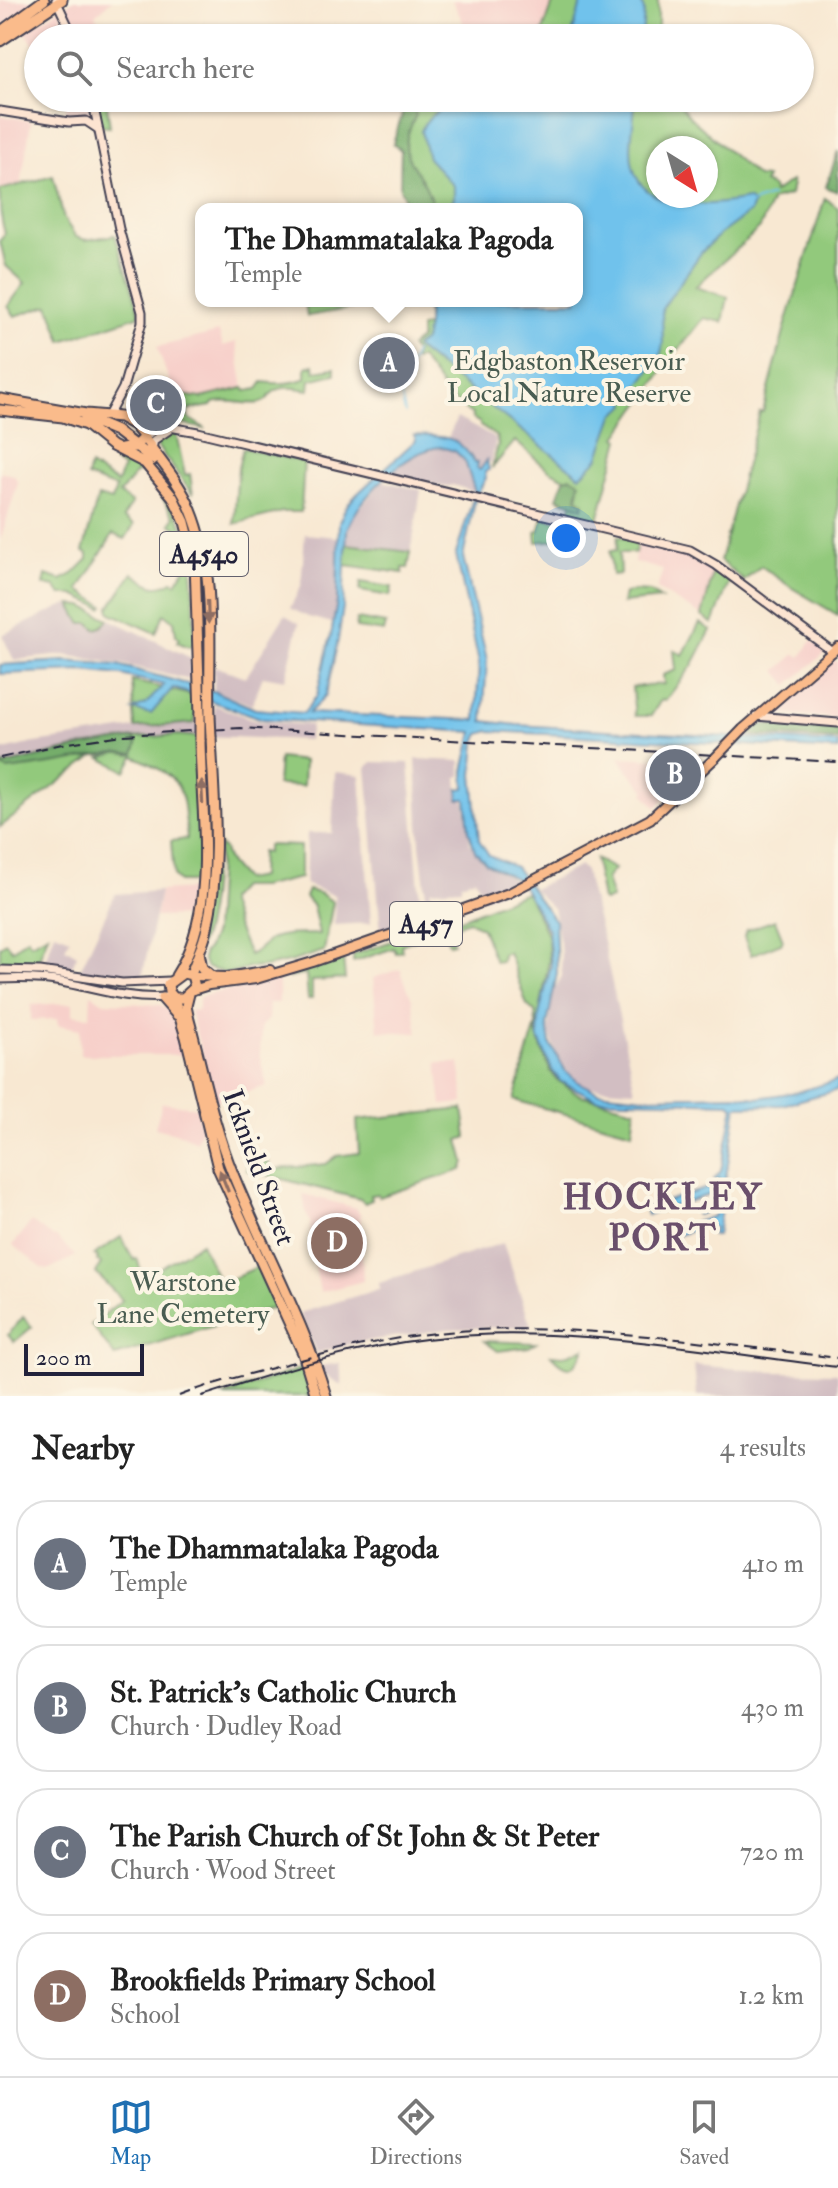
<!DOCTYPE html>
<meta charset="utf-8">
<style>
:root{--surface:#fff;--page:#f6f6f6;--text:#222;--muted:#767676;--line:#e0e0e0;--accent:#1f6fb2}
body{margin:0;font-family:"IM FELL Double Pica",serif;background:var(--page);color:var(--text)}
.compass{position:absolute;left:646px;top:136px;width:72px;height:72px;border-radius:50%;background:var(--surface);box-shadow:0 2px 6px #0004;rotate:143deg}
.scale{position:absolute;left:24px;bottom:20px;width:120px;box-sizing:border-box;padding-left:8px;border:4px solid #22223b;border-top:0;font-size:22px;line-height:28px;white-space:nowrap;color:#22223b;-webkit-text-stroke:6px #fcf5e5;paint-order:stroke}
.you{position:absolute;left:566px;top:538px;width:28px;height:28px;margin:-20px;border:6px solid #fff;border-radius:50%;background:#1a73e8;box-shadow:0 0 0 12px #1a73e833}
.badge{display:grid;place-items:center;width:52px;height:52px;border-radius:50%;background:var(--accent);color:#fff;font-size:26px;font-weight:700}
.pin{position:absolute;translate:-50% -50%;border:4px solid #fff;box-shadow:0 2px 8px #0006}
.popup{position:absolute;left:195px;top:203px;width:388px;height:104px;box-sizing:border-box;display:grid;place-content:center;border-radius:16px;background:var(--surface);filter:drop-shadow(0 2px 6px #0005);font-size:26px;white-space:nowrap;color:var(--muted)}
.popup b{font-size:30px;color:var(--text)}
.popup::after{content:'';position:absolute;left:50%;top:100%;margin-left:-16px;border:16px solid transparent;border-top-color:var(--surface)}
.list{margin:0;padding:0;list-style:none}
h2{display:flex;justify-content:space-between;align-items:center;height:104px;margin:0;padding:0 32px;font-size:34px}
h2 small{font-size:26px;font-weight:400;color:var(--muted)}
.list li{display:grid;grid-template-columns:52px 1fr auto;gap:24px;align-items:center;box-sizing:border-box;height:128px;margin:0 16px 16px;padding:0 16px;border:2px solid var(--line);border-radius:32px}
.list b{display:block;font-size:30px;white-space:nowrap}
.list p{margin:0;font-size:26px;white-space:nowrap;color:var(--muted)}
.list em{font-size:26px;font-style:normal;color:var(--muted)}
.icon{flex:none;width:44px;height:44px;fill:none;stroke:currentColor;stroke-width:2;stroke-linecap:round;stroke-linejoin:round}
.map{position:relative;flex:none;width:838px;height:1396px;overflow:hidden}
.search{position:absolute;background:var(--surface);box-shadow:0 2px 6px #0004;left:24px;right:24px;top:24px;height:88px;display:flex;align-items:center;gap:20px;box-sizing:border-box;padding:0 28px;border-radius:44px;color:var(--muted);font-size:30px}
.sheet{height:680px;background:var(--surface)}
nav{display:flex;justify-content:space-around;align-items:center;box-sizing:border-box;height:112px;border-top:2px solid var(--line);background:var(--surface);font-size:22px;color:var(--muted)}
nav a{display:grid;justify-items:center;gap:4px}
nav .on{color:var(--accent)}
.map>svg:first-child{display:block}
.built{fill:#f7d0ca}
.industrial{fill:#d2bec2}
.green{fill:#92c97b;stroke:#5a765b;stroke-width:2;fill-rule:evenodd}
.forest{fill:#75ad6b;stroke:#4c6853;stroke-width:2}
.water{fill:#70c2ec;stroke:#497294;stroke-width:2;fill-rule:evenodd}
.lines{fill:none;stroke-linecap:round;stroke-linejoin:round}
.stream{stroke:#70c2ec;stroke-width:2}
.secondary-casing{stroke:#424052;stroke-width:11}
.primary-casing{stroke:#424052;stroke-width:12}
.trunk-casing{stroke:#424052;stroke-width:13}
.secondary{stroke:#fde4d1;stroke-width:7}
.primary{stroke:#fabb8b;stroke-width:8}
.trunk{stroke:#fabb8b;stroke-width:9}
.tram{stroke:#22223b;stroke-width:2}
.rail{stroke:#22223b;stroke-width:2;stroke-dasharray:12 6;stroke-linecap:butt}
.primary-bridge-casing{stroke:#424052;stroke-width:12;stroke-linecap:butt}
.trunk-bridge-casing{stroke:#424052;stroke-width:13;stroke-linecap:butt}
.primary-bridge{stroke:#fabb8b;stroke-width:8}
.trunk-bridge{stroke:#fabb8b;stroke-width:9}
.oneway{fill:#8e6e63}
.labels{text-anchor:middle;stroke-width:8;stroke-linejoin:round;paint-order:stroke}
.shield{fill:#fcf5e5;stroke:#63616e;stroke-width:2}
.shield-label{font-size:26px;font-weight:bold;fill:#22223b}
.park-label{font-size:28px;fill:#495c51;stroke:#fcf5e5}
.street-label{font-size:28px;fill:#22223b;stroke:#fcf5e5}
.district-label{font-size:36px;font-weight:bold;letter-spacing:2px;fill:#6a4f6b;stroke:#fcf5e5}
</style>
<div class="map">
<svg width="838" height="1396" viewBox="0 0 838 1396">
<rect width="100%" height="100%" fill="#fcf5e5"/>
<filter id="ink" filterUnits="userSpaceOnUse"><feTurbulence type="fractalNoise" baseFrequency=".0125" numOctaves="2"/><feDisplacementMap in="SourceGraphic" scale="16" xChannelSelector="R" yChannelSelector="G"/><feConvolveMatrix kernelMatrix="1 2 1 2 8 2 1 2 1" color-interpolation-filters="sRGB"/></filter>
<filter id="wash" filterUnits="userSpaceOnUse"><feTurbulence type="fractalNoise" baseFrequency=".006" numOctaves="4" result="noise"/><feDisplacementMap in="SourceGraphic" scale="32" xChannelSelector="R" yChannelSelector="G"/><feGaussianBlur stdDeviation="1.8" result="paint"/><feColorMatrix in="noise" values="0 0 0 0 0 0 0 0 0 0 0 0 0 0 0 0 0 1.4 0 .05"/><feComposite in="paint" operator="in"/></filter>
<g filter="url(#wash)">
<rect width="100%" height="100%" fill="#f8e8d2"/>
<!-- built -->
<path class="built" d="M0,0H36L0,28Z
M73,0H112L95,15L105,31L76,34L64,7Z
M452,0H554L543,31L538,38H471Z
M59,9L71,38H38V49L25,32Z
M73,98H88L92,113L88,116H67L65,100Z
M0,115L31,121L21,184L0,190Z
M219,332L223,346L236,342L244,388L201,398L174,394L157,347Z
M0,472L14,475L18,483L0,541Z
M637,541L667,548L714,569L702,616L657,589L663,570L634,562Z
M812,640L822,648L824,654L788,685L776,671L796,654L801,657Z
M832,660L838,662V718L770,713Z
M619,757L674,760L658,777L672,792L656,807L644,794L646,791L625,767Z
M197,889L194,916L155,917L160,891Z
M400,969L412,999L418,1033L378,1031L373,978Z
M279,977V1003H269L268,1019L261,1026L260,1056L267,1086L215,1101L190,1011L199,1010V997Z
M91,994L104,1002L160,1005L167,1009L178,1028L184,1055H80V1029L58,1025L57,1019L31,1020V1005L73,1003V1015L90,1016Z
M437,1063H460L464,1103L442,1105Z
M162,1103L197,1107L201,1129L196,1142L184,1135L155,1128Z
M303,1194L356,1208L360,1213L363,1281L320,1292L311,1246L310,1221L306,1214Z
M31,1222L53,1237L55,1236L76,1256L47,1270L42,1268L13,1245Z"/>
<!-- industrial -->
<path class="industrial" d="M457,418L496,439L491,462H488L481,470H478V462L475,463L465,447L448,438Z
M440,447L455,451L465,461L475,492L453,485L443,487L393,473L414,454L426,449Z
M382,481L421,490L411,552L347,544V529L351,519Z
M305,534L338,537L337,601L332,623L308,617L290,608L301,586Z
M73,604L83,606L193,659L195,681L123,664L64,655L14,660L2,635L65,605Z
M285,615L299,623L285,680L263,676L252,705L214,690V666L246,677Z
M214,705L257,721L311,725L308,740L178,735L149,737L105,742L0,765V751L29,744L135,728L214,723Z
M416,759L461,761V776L457,777L458,789L459,799L464,800L470,843L483,862L519,883L483,898L475,878L461,883V888L430,890L435,903H427L420,845Z
M372,762L409,763L420,902V919L381,933L367,767Z
M335,772L360,775L371,923L334,925L335,896L305,884L307,833H332Z
M580,866L585,871L602,937L635,1090L589,1087L578,1082L560,1062L549,1032L552,994L562,976L560,942L553,908L533,889Z
M160,891L142,978L83,975L80,970L115,894Z
M55,932L70,938L65,948L77,955L70,971L51,969L47,964L46,958Z
M503,1243L531,1326L446,1329L353,1343L316,1353L300,1313L379,1289V1283Z
M340,1363L342,1386L324,1374L321,1366Z
M694,1365L773,1372L838,1373V1396H697Z"/>
<!-- green -->
<path class="green" d="M554,0H658V38H538L543,31Z
M95,98H106L110,127L102,126Z
M437,98H675L691,118L757,177L766,178L764,183L772,187L773,193L791,181L792,184L790,195L772,200L760,228L695,287L728,297L723,322L704,318L674,355L617,437L620,439L597,523L569,517L572,503L560,500L569,480L549,470L515,441L492,468L498,445L497,437L480,426V423L472,418L473,415C450,401 436,379 420,358L412,361L416,353L410,347L420,339V327L427,326V306L425,305V301H577V209H410C398,192 401,171 401,150L393,144L405,105ZM658,148H706V196H658Z
M53,176L64,219L76,237L86,240L115,235L140,313L138,316L62,341L49,305L15,316L8,306L25,283L6,266L0,241L5,233C0,218 0,206 0,190Z
M825,198L838,208V615L792,588L761,566L744,581L720,561L760,412H763L786,324Z
M305,301H355V308L307,316Z
M314,365L315,371L335,368V374L310,380L309,390C299,389 285,385 275,391C268,395 269,401 260,403C243,406 231,398 213,403L211,406L187,410L188,418L206,429L182,424L174,394L201,398L244,388L246,391L258,389L263,382C277,384 293,384 306,378V367Z
M176,434L185,475L190,474L193,495L157,446V442L164,435Z
M243,448L304,462L301,512H282L234,524L238,468Z
M116,453L141,464L157,479L154,481L142,471L137,472L119,494L132,503L123,518L134,525L125,539L113,534L79,590L104,606L102,608L74,595H61L55,587L44,585L46,575L61,580L73,574L88,559V554L83,552L98,497L112,501L116,488L87,477L90,466L117,483L123,468L114,462Z
M164,493C198,535 193,592 195,644L189,647L177,642L179,638L176,635L174,621L164,614L156,633L111,613L109,608L133,573C147,583 156,592 172,581L176,583L187,565L185,558L171,547L181,537L179,530L170,524L174,517L161,495Z
M543,518L558,521L559,540L537,542L536,532L539,531Z
M618,536L637,541L635,553H619L620,574L612,575L610,551L617,550Z
M346,544L411,552L408,568H403V573L345,565Z
M714,569L730,580L713,624L702,616Z
M201,579H205L209,746L203,738L198,581Z
M361,582L392,587L390,596L360,591Z
M634,591L650,592L661,599L622,603L624,594Z
M71,605L83,606L109,619L102,627L96,629L90,623H81Z
M357,619L386,624L384,632L356,628Z
M700,623L711,630L692,666L665,701L661,700L651,716H635L632,687L664,684L663,675L676,670L674,650L683,655Z
M132,681L163,688L146,704L135,710L151,714L171,690L195,696V723L135,728Z
M178,735L199,737L200,882H179L174,877L171,841L187,839C183,785 184,780 134,756L126,771L101,758L119,752L130,755L137,745L134,738Z
M204,747L209,753C211,810 218,872 205,928C202,942 195,956 190,969H185L199,930Z
M94,756L0,827V765Z
M279,758L304,761L303,786L277,785Z
M219,845L224,849C225,862 236,870 244,880L260,877L261,852L267,853V845L300,846V878L261,887H240L228,900L237,928L249,955C259,951 262,944 271,939C287,932 302,935 319,934L313,906L305,897L308,890L321,894L333,902L324,951L293,961L265,967L248,968L237,972L226,973L207,968L203,962V954L208,948L214,932Z
M595,859L614,869L606,879L612,899L602,901Z
M526,892L548,936L549,961L536,1033L550,1070L557,1080L580,1095L635,1109L632,1132L514,1100L536,1025L535,1012L527,1005L508,952L502,954L501,961L495,962L482,928L469,921L448,928L453,943L449,944L444,930L448,924Z
M775,920L783,940L781,943L751,955L744,937L746,930Z
M434,926L439,930L401,945L402,951L396,953L394,948L353,962V955Z
M48,934L37,965L0,962V946L6,942L12,950L27,938L31,943Z
M343,958L345,979L312,981V999H308L306,974L289,978L290,974Z
M463,1109L467,1137L459,1140L465,1162L462,1170L379,1197L378,1194L370,1195L371,1200L365,1203L360,1199L247,1170L248,1163L269,1162V1170L326,1164L337,1156L359,1153L357,1120Z
M121,1237L134,1260L137,1258L143,1278L201,1243L220,1284L257,1267L276,1307L115,1356L91,1325L122,1300L96,1273L101,1264L97,1261L98,1257L94,1255Z
M23,1317L32,1327L14,1342L8,1335Z
M484,1341L536,1343L529,1347L498,1351Z
M585,1348C575,1369 569,1375 551,1355L563,1356Z
M305,1367L313,1396H222Z"/>
<!-- forest -->
<path class="forest" d="M412,104L416,115C389,165 425,163 433,209H410L400,189L401,150L393,144L405,105Z
M838,151V189L837,192L826,187Z
M571,477L580,482L577,498L584,503L583,508L557,498L564,479Z
M758,724L838,728V740L745,735Z
M134,738L137,745L134,754C127,755 121,752 115,753C78,759 45,766 7,770L0,766L84,746Z"/>
<!-- water -->
<path class="water" d="M582,0H641L644,11L642,38H571Z
M503,98H635C635,119 628,146 633,167C644,214 713,206 748,199L753,204L750,212L719,235L701,253L673,293L662,309L663,344L660,357L626,402L627,405L614,415L598,459L580,476L415,347L424,341L427,326L428,301H577V209H449L454,198V186L428,158L421,131C434,98 472,104 503,98Z
M414,435C445,437 458,434 475,463L478,462L477,468L480,470L487,460L489,470L485,472L486,478L476,496L463,557L487,660L483,721L517,725L838,743V750L490,731L480,734L476,742L473,775L479,840L489,855L515,867L555,921L557,973L547,1025L550,1043L565,1070L578,1082L598,1092L644,1097L738,1095L757,1098L797,1092L838,1080V1090L782,1105L737,1106L717,1235H712L714,1228L710,1225L662,1240L660,1234L714,1216V1209L697,1215L695,1211L715,1204L717,1196L715,1193L647,1215L645,1208L714,1186L721,1177L716,1181L714,1179L721,1171L734,1106L729,1103L597,1099L561,1082L552,1070L538,1037L539,1015L551,965L548,930L520,881L486,863L475,851L469,831L466,799H459L458,789L465,788L464,771L473,732L263,719L173,688L151,714L133,710L146,704L164,685L121,675L83,671L0,674V665L65,661L118,665L216,692L255,709L304,713L317,695L332,630L337,601L339,522L346,507L356,495L416,440ZM440,447L455,451L465,461L475,492L456,554L479,663L476,720L309,713L326,695L338,640L343,607L347,529C361,496 405,451 440,447Z"/>
<g class="lines">
<!-- stream -->
<path class="stream" d="M752,203L771,196
M405,413L400,391L415,352"/>
</g>
</g>
<g filter="url(#ink)">
<g class="lines">
<defs>
<path id="secondary" d="M56,0L74,38
M92,98L119,229L142,312V322L123,388L109,414
M0,111L69,122L86,121L98,129
M128,420L198,432L690,550L716,565L833,652
M144,437L153,431L165,429
M152,449L154,440L169,430
M756,716L838,723
M0,970L40,971L122,983L170,981
M0,979C21,978 41,978 62,982C97,989 130,1000 166,997"/>
<path id="primary" d="M743,729L838,647
M193,976L227,977L270,970
M193,990L209,985L256,979L313,962L509,893L650,819L715,758"/>
<path id="trunk" d="M0,32L44,0
M0,41L62,0
M0,399L86,414L120,417L134,425L144,437L134,447L122,449
M0,410L63,417L86,425L112,446L145,463L173,497L185,522L195,561L200,715
M85,418L116,431L154,460
M144,438C160,460 181,484 191,510C217,573 208,649 210,716
M199,952L202,968L214,978
M183,973L192,975L195,987L183,998H174L169,992L168,984Z
M191,974C196,959 204,943 207,928C221,866 214,800 211,737
M176,976C219,908 201,817 200,740
M189,994L186,1006L189,1020C203,1071 213,1125 233,1174C263,1249 303,1319 326,1396
M162,998L177,1015
M174,998L186,1037L218,1168L303,1353L316,1396"/>
</defs>
<!-- secondary casing -->
<use href="#secondary" class="secondary-casing"/>
<!-- primary casing -->
<use href="#primary" class="primary-casing"/>
<!-- trunk casing -->
<use href="#trunk" class="trunk-casing"/>
<!-- secondary -->
<use href="#secondary" class="secondary"/>
<!-- primary -->
<use href="#primary" class="primary"/>
<!-- trunk -->
<use href="#trunk" class="trunk"/>
<!-- tram -->
<path class="tram" d="M202,1396C276,1373 348,1348 426,1339C561,1323 703,1351 838,1367"/>
<!-- rail -->
<path class="rail" d="M0,758L62,744L123,735L241,728L838,762
M179,1396C209,1384 241,1376 272,1368C339,1349 405,1333 475,1330C594,1325 719,1344 838,1358"/>
<defs>
<path id="primary-bridge" d="M715,758L743,729"/>
<path id="trunk-bridge" d="M200,715V740
M210,716L211,737"/>
</defs>
<!-- primary-bridge casing -->
<use href="#primary-bridge" class="primary-bridge-casing"/>
<!-- trunk-bridge casing -->
<use href="#trunk-bridge" class="trunk-bridge-casing"/>
<!-- primary-bridge -->
<use href="#primary-bridge" class="primary-bridge"/>
<!-- trunk-bridge -->
<use href="#trunk-bridge" class="trunk-bridge"/>
</g>
<!-- one-way arrows -->
<defs><path id="oneway-solid" d="M-6-.8H1V-3.2L6.5 0L1 3.2V.8H-6Z" transform="scale(2)"/></defs>
<g class="oneway">
<use href="#oneway-solid" transform="translate(208 612) rotate(88)"/>
<use href="#oneway-solid" transform="translate(202 792) rotate(-93)"/>
<use href="#oneway-solid" transform="translate(224 1181) rotate(-112)"/>
</g>
</g>
<g class="labels">
<!-- shield labels -->
<g class="shield">
<rect x="160" y="532" width="88" height="44" rx="6"/>
<rect x="390" y="902" width="72" height="44" rx="6"/>
</g>
<g class="shield-label">
<text x="204" y="563">A4540</text>
<text x="426" y="933">A457</text>
</g>
<!-- park labels -->
<g class="park-label">
<text x="569" y="370">Edgbaston Reservoir<tspan x="569" dy="32">Local Nature Reserve</tspan></text>
<text x="183" y="1291">Warstone<tspan x="183" dy="32">Lane Cemetery</tspan></text>
</g>
<!-- street labels -->
<g class="street-label">
<text transform="translate(260 1167) rotate(70)" y="10">Icknield Street</text>
</g>
<!-- district labels -->
<g class="district-label">
<text x="663" y="1209">HOCKLEY<tspan x="663" dy="41">PORT</tspan></text>
</g>
</g>
</svg>
<svg class="compass" viewBox="-18 -18 36 36"><path d="M0-13l5 13h-10z" fill="#e53935"/><path d="M0 13l5-13h-10z" fill="#767676"/></svg>
<div class="scale">200 m</div>
<div class="you"></div>
<div class="pin badge" style="left:389px;top:363px;background:#6b7280">A</div>
<div class="popup"><b>The Dhammatalaka Pagoda</b>Temple</div>
<div class="pin badge" style="left:675px;top:775px;background:#6b7280">B</div>
<div class="pin badge" style="left:156px;top:405px;background:#6b7280">C</div>
<div class="pin badge" style="left:337px;top:1243px;background:#8d6e63">D</div>
<div class="search"><svg class="icon" aria-label="search" viewBox="0 0 24 24"><circle cx="10" cy="10" r="6"/><path d="M15 15l6 6"/></svg>Search here</div>
</div>
<section class="sheet">
<h2>Nearby<small>4 results</small></h2>
<ul class="list">
<li><span class="badge" style="background:#6b7280">A</span><div><b>The Dhammatalaka Pagoda</b><p>Temple</p></div><em>410 m</em></li>
<li><span class="badge" style="background:#6b7280">B</span><div><b>St. Patrick's Catholic Church</b><p>Church · Dudley Road</p></div><em>430 m</em></li>
<li><span class="badge" style="background:#6b7280">C</span><div><b>The Parish Church of St John &amp; St Peter</b><p>Church · Wood Street</p></div><em>720 m</em></li>
<li><span class="badge" style="background:#8d6e63">D</span><div><b>Brookfields Primary School</b><p>School</p></div><em>1.2 km</em></li>
</ul>
</section>
<nav>
<a class="on"><svg class="icon" aria-label="map" viewBox="0 0 24 24"><path d="M3 6l6-2 6 2 6-2v14l-6 2-6-2-6 2zM9 4v14M15 6v14"/></svg>Map</a>
<a><svg class="icon" aria-label="directions" viewBox="0 0 24 24"><path d="M12 3l9 9-9 9-9-9zM9 14v-3h6M13 9l2 2-2 2"/></svg>Directions</a>
<a><svg class="icon" aria-label="saved" viewBox="0 0 24 24"><path d="M7 4h10v16l-5-4-5 4z"/></svg>Saved</a>
</nav>
